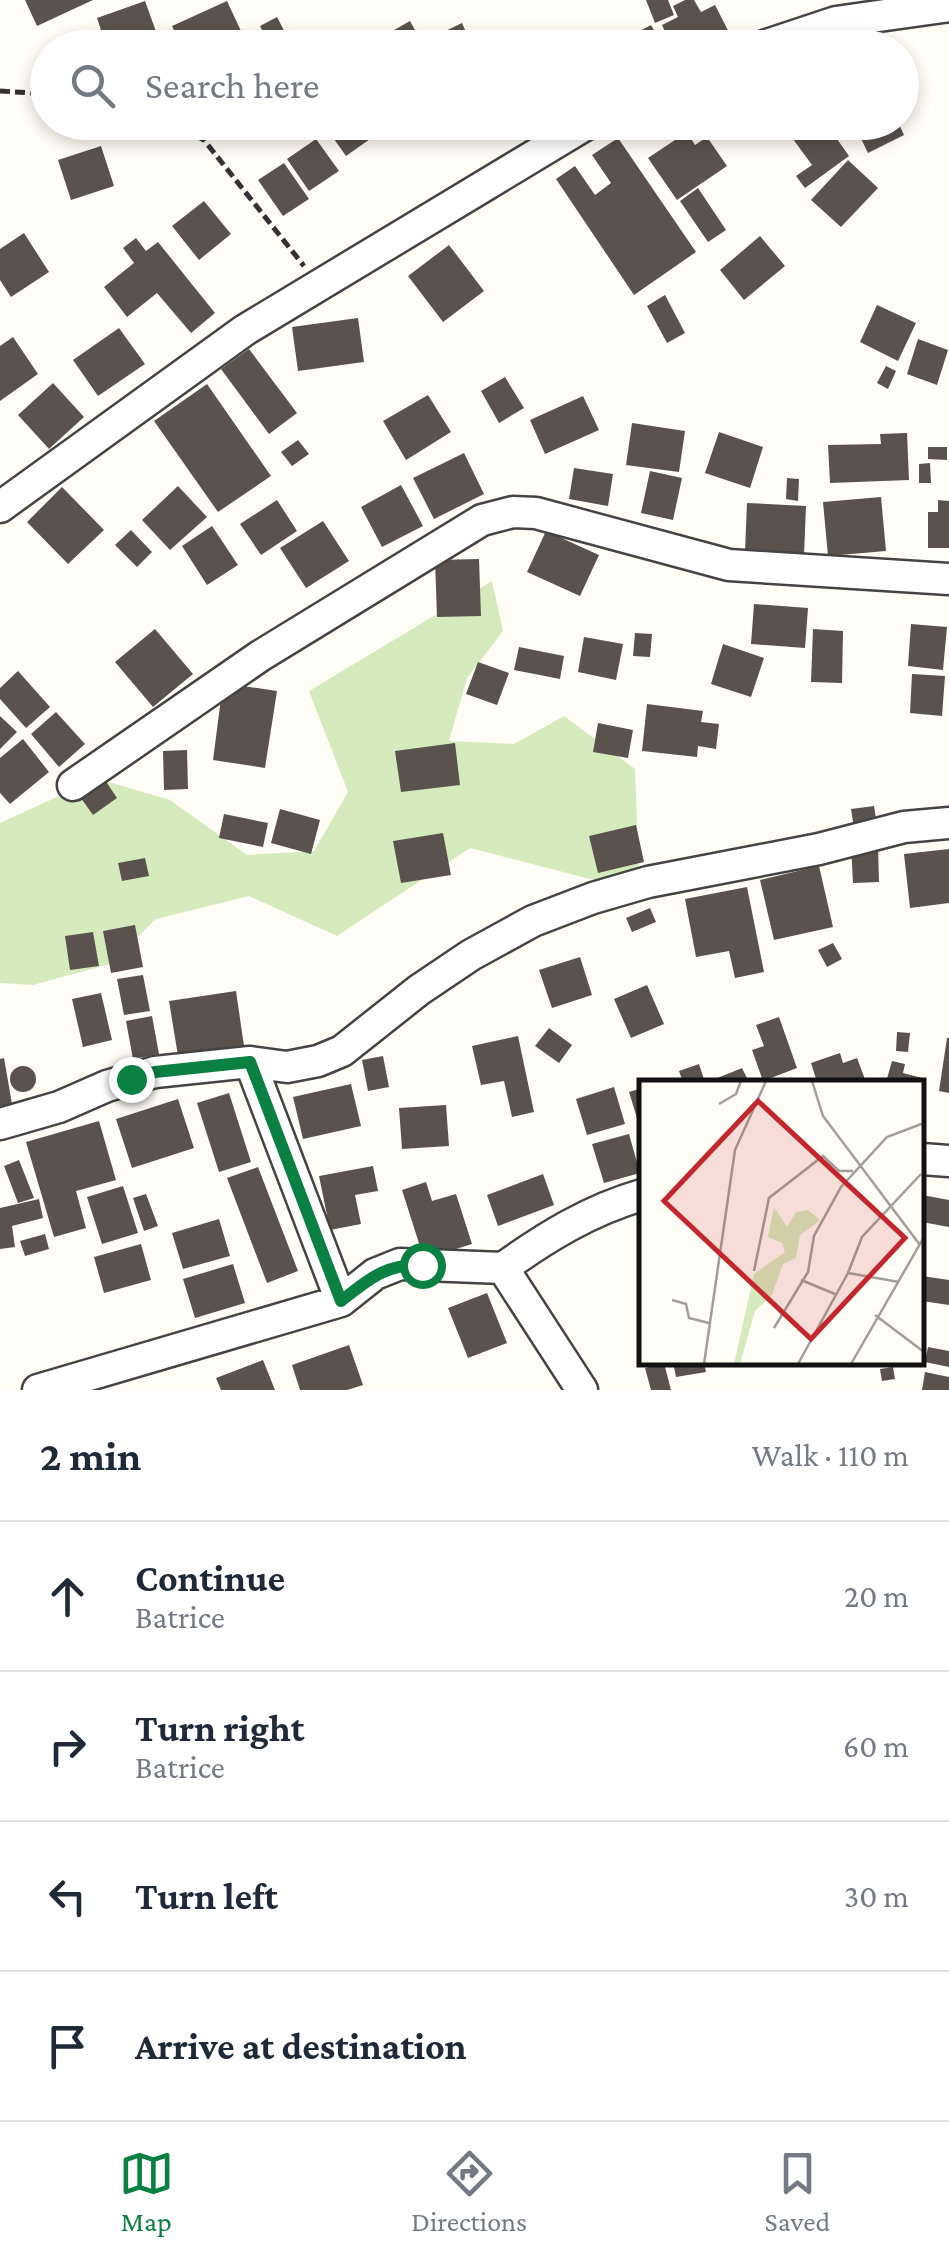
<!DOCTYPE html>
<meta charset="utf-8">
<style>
:root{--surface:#fff;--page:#f2f2f3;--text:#1f2937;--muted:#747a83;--line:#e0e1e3;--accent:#0b8043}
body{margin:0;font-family:"Crimson Pro",serif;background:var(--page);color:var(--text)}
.stop{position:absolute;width:30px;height:30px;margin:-22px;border:8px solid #0b8043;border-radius:50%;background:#fff}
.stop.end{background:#0b8043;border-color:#fff;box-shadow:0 2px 10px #0008}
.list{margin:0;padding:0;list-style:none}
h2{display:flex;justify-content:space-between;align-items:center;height:130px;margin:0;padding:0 40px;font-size:42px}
h2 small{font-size:32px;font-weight:400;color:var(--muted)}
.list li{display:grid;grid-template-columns:65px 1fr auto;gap:30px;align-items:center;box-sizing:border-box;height:150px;padding:0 40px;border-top:2px solid var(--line)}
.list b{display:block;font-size:38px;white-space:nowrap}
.list p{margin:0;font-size:32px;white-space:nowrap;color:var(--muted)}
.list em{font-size:32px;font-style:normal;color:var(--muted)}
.icon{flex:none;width:55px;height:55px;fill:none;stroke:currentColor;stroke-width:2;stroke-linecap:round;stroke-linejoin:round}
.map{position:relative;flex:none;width:949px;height:1390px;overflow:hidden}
.search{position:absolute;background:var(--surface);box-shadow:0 5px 15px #0003;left:30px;right:30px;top:30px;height:110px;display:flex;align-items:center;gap:25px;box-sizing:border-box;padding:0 35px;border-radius:55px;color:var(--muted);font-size:38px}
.sheet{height:730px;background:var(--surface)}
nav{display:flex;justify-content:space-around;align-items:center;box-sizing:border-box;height:140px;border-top:2px solid var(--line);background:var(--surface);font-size:28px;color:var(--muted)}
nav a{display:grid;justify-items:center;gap:5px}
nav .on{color:var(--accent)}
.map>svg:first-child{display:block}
.green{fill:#d5ebbd}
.building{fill:#5a524d}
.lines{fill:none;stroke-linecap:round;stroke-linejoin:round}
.minor-casing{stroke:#444;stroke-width:35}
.path{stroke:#333;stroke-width:5;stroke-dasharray:10 5;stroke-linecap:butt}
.minor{stroke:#fff;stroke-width:30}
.route{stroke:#0b8043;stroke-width:12}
.inset-road{fill:none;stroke:#a09f9a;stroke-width:2.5}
.view{fill:#c4262e;fill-opacity:0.15;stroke:#c4262e;stroke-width:5}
.inset-edge{fill:none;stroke:#111;stroke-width:5}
</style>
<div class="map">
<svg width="949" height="1390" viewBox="0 0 949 1390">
<rect width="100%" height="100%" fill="#fffdf5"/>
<!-- green -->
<path class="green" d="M492,581L503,631L467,678L449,741L514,744L564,716L635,769L639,877L594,880L470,848L337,936L249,896L156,919L110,964L33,985L0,983V823L59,796L109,782L170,800L247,855L314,851L348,792L309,691Z"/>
<!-- building -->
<path class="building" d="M25,0H93L37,26Z
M646,0H668L674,15L655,23Z
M685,0H694L701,12L715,5L734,42L724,48H673L662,25L678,17L673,6Z
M145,1L162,48H107L97,18Z
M227,1L247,44L239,48H182L172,26Z
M277,17L293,48H271L260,26Z
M410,21L425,48H395L387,34Z
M462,23L473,48H436L431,38Z
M651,25L664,48H608Z
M357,122H362L373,137L346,156L334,139Z
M816,122H825L849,156L805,188L796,176L812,165L793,139Z
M853,122H898L904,135L868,153Z
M687,132L695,145L707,137L727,166L677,200L648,158Z
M618,138L696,252L634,295L556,179L575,166L595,195L611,183L592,155Z
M316,139L339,171L309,191L287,159Z
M101,146L114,186L71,200L58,160Z
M848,160L878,188L841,227L811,200Z
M284,163L309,199L283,216L258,180Z
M698,188L726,230L708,242L680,201Z
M204,201L231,234L199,260L172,226Z
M24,233L49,272L11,297L0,280V249Z
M760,236L785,266L744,300L720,270Z
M136,238L146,251L158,242L215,313L191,333L157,293L127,317L104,287L134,263L123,248Z
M449,245L484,291L443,322L408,276Z
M665,295L685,333L667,343L647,306Z
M877,305L916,323L898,361L860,342Z
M358,318L364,362L298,371L292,327Z
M119,328L145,364L98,396L73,360Z
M13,337L38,374L0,401V346Z
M918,339L948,350L937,385L907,374Z
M249,349L297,413L269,434L221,369Z
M886,366L896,371L888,389L877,383Z
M505,377L524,408L499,423L481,391Z
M53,383L84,417L49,449L18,415Z
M207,384L271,476L218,512L154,421Z
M428,395L451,432L406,460L383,421Z
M583,396L599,430L545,454L530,420Z
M632,423L685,431L679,472L626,465Z
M719,432L763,447L750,488L705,473Z
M907,433L909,480L830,483L828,445L881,444L880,434Z
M298,440L309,454L292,466L281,452Z
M928,447H947V460L928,459Z
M464,453L484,494L434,519L413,478Z
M930,463L931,483H919V464Z
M574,468L613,474L608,506L569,499Z
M650,471L682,478L673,520L641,513Z
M787,478L799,479L798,501L786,499Z
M401,485L423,526L382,547L361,507Z
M178,486L207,517L170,550L142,520Z
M62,487L104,530L68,564L27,522Z
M881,497L886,551L828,556L823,502Z
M277,500L297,531L261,555L240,524Z
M938,500L949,501V548H928V512H938Z
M747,503L806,506L804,555L745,552Z
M323,521L349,561L306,588L280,548Z
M212,526L238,565L207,585L182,546Z
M131,530L152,552L137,567L115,545Z
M546,531L599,555L580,596L527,572Z
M479,559L481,616L437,617L435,560Z
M754,604L808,608L805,648L751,644Z
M911,624L947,627L943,670L908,666Z
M155,629L193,674L153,707L115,662Z
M813,629L843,631L842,683L811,682Z
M635,633L652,634L650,657L633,656Z
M584,637L623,644L616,680L578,672Z
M723,644L764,658L751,697L711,684Z
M519,647L564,656L560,679L514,670Z
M478,662L509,673L497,705L466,694Z
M18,671L50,707L26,728L0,699V688Z
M912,674L945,676L942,716L910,713Z
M223,683L277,691L265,768L213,760Z
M647,704L703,711L701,722L719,724L716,749L698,746L697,757L642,751Z
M56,712L85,744L59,767L31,734Z
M0,716L17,732L0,749Z
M598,723L633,730L628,758L593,752Z
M23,739L49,772L10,804L0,793V758Z
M455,743L460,785L401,792L395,751Z
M187,750L188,789L164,790L163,751Z
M103,777L117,798L93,815L78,794Z
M874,806L877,825L854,828L851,809Z
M280,809L320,820L311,854L271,843Z
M224,814L268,823L263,847L219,838Z
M636,825L644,862L598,873L589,836Z
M443,833L451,875L401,883L393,841Z
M878,844L879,882L853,883L851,845Z
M949,849V903L910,908L904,854Z
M145,858L149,876L122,881L118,863Z
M819,866L833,927L774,940L760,880Z
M747,887L764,972L735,978L729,951L696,957L685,899Z
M650,908L656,922L632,932L626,918Z
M135,925L143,967L111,973L103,931Z
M93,932L99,966L70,970L65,936Z
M833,943L842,959L827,967L818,950Z
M580,957L592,995L552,1008L539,970Z
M143,975L150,1011L124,1015L117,979Z
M647,985L664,1024L631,1038L614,999Z
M236,991L244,1046L178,1056L169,1001Z
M101,993L112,1040L83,1047L72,999Z
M152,1016L159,1054L133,1059L126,1021Z
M779,1017L797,1068L763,1081L752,1050L764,1046L756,1025Z
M549,1028L572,1045L559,1063L535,1046Z
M897,1032L910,1033L908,1052L896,1051Z
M518,1036L534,1112L512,1117L504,1081L481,1085L472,1046Z
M947,1038H949V1093L939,1091Z
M840,1053L843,1063L857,1058L866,1082H817L811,1063Z
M383,1056L389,1087L368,1091L362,1060Z
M4,1058L12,1104L0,1106V1059Z
M892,1061L905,1064L903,1073L922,1078L921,1082H886Z
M699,1064L705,1082H683L679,1071Z
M10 1079a13 13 0 1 1 26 0a13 13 0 1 1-26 0Z
M742,1068L749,1082H717L715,1079Z
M351,1084L361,1126L303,1139L293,1097Z
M614,1087L625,1124L587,1135L576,1099Z
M642,1088V1131H641L629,1092Z
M229,1093L251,1162L219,1172L197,1103Z
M178,1099L194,1148L132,1168L116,1119Z
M446,1105L449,1146L402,1149L399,1108Z
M99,1121L116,1180L76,1191L86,1228L54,1237L26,1142Z
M629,1134L640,1173L604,1183L592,1144Z
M19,1160L34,1198L18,1203L4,1166Z
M373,1166L378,1191L355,1195L361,1224L330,1230L319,1176Z
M258,1167L298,1271L267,1283L227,1178Z
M543,1174L554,1205L498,1226L487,1195Z
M426,1182L432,1201L456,1194L472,1244L424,1259L402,1190Z
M123,1186L138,1233L102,1244L87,1197Z
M146,1194L158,1226L144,1231L133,1198Z
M922,1195L949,1200V1227L922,1222Z
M39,1199L43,1218L12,1226L15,1247L0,1249V1208Z
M219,1219L230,1256L183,1269L172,1233Z
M45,1234L49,1249L25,1256L20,1241Z
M141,1244L151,1280L104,1293L94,1257Z
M233,1264L245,1303L195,1318L183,1279Z
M922,1276L949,1280V1305L922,1301Z
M487,1293L507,1343L468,1358L448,1308Z
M349,1345L363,1385L347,1390H300L292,1365Z
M928,1347L949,1351V1367L925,1362Z
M263,1360L275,1390H221L216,1378Z
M673,1362H704L706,1372L676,1377Z
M664,1363L671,1390H651L645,1368Z
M893,1367L895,1379L882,1381L880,1369Z
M925,1372L949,1377V1390H922Z"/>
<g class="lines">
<defs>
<path id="minor" d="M758,48L836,22L949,6
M0,507L245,330L590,122
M73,785L260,656L482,520L513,512L536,513L729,565L949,579
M250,1062L341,1301
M0,1124L59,1107L107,1086L155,1072L250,1062L287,1067L318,1061L342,1051L419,990L471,955L533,921L593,898L648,882L819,849L904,827L949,823
M922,1159L949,1161
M503,1268C546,1237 590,1210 642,1195
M503,1268L582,1390
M38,1390L341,1301L375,1274L400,1264L503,1268"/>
</defs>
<!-- minor casing -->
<use href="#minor" class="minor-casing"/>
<!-- path -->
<path class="path" d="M0,91L48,94
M170,122L204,140L304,266"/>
<!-- minor -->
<use href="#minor" class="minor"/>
</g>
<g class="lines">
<!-- route -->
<path class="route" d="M131,1079L155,1072L250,1062L341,1301C369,1279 385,1264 422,1265"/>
</g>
<!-- overview -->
<g transform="translate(639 1080)">
<rect width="285" height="285" fill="#fffdf5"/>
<path d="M135,127L148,147L157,132L169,130L181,140L161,155L157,178L144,184L133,215L116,231L101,284H95L115,194L146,172L143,163L129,157Z" fill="#d5ebbd"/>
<path class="inset-road" d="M173,1L184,36L281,165M80,24L97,14L102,1M115,191L130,118L184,76L200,91H214M209,193L223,157L282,94M209,193L260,202M162,200L196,214M33,220L47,224L50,238L70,243M236,235L285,272M135,248L169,192L175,156L202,107L248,57L285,43M65,284L96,70L127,1M159,284L209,193M212,284L285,157"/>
<path class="view" d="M119,21L266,158L172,259L25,121Z"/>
<rect width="285" height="285" class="inset-edge"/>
</g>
</svg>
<div class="stop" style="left:422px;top:1265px"></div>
<div class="stop end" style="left:131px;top:1079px"></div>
<div class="search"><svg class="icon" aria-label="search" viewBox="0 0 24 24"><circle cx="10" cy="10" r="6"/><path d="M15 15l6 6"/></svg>Search here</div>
</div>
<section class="sheet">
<h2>2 min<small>Walk · 110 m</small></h2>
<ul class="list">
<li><svg class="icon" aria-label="ahead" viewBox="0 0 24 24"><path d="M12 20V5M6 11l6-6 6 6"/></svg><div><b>Continue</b><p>Batrice</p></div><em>20 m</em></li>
<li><svg class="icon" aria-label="right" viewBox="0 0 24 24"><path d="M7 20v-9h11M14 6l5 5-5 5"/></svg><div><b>Turn right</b><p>Batrice</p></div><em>60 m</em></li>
<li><svg class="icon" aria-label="left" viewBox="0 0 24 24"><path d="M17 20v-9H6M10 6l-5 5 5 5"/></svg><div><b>Turn left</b></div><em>30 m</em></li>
<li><svg class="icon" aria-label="arrive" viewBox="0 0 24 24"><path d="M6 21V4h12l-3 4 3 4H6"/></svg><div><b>Arrive at destination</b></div></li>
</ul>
</section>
<nav>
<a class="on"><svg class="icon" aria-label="map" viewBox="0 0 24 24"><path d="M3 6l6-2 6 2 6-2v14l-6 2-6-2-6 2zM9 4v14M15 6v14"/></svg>Map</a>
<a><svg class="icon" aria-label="directions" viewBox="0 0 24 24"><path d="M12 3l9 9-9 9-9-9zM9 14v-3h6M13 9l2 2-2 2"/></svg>Directions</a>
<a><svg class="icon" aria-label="saved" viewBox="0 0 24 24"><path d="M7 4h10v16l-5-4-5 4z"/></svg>Saved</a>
</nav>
